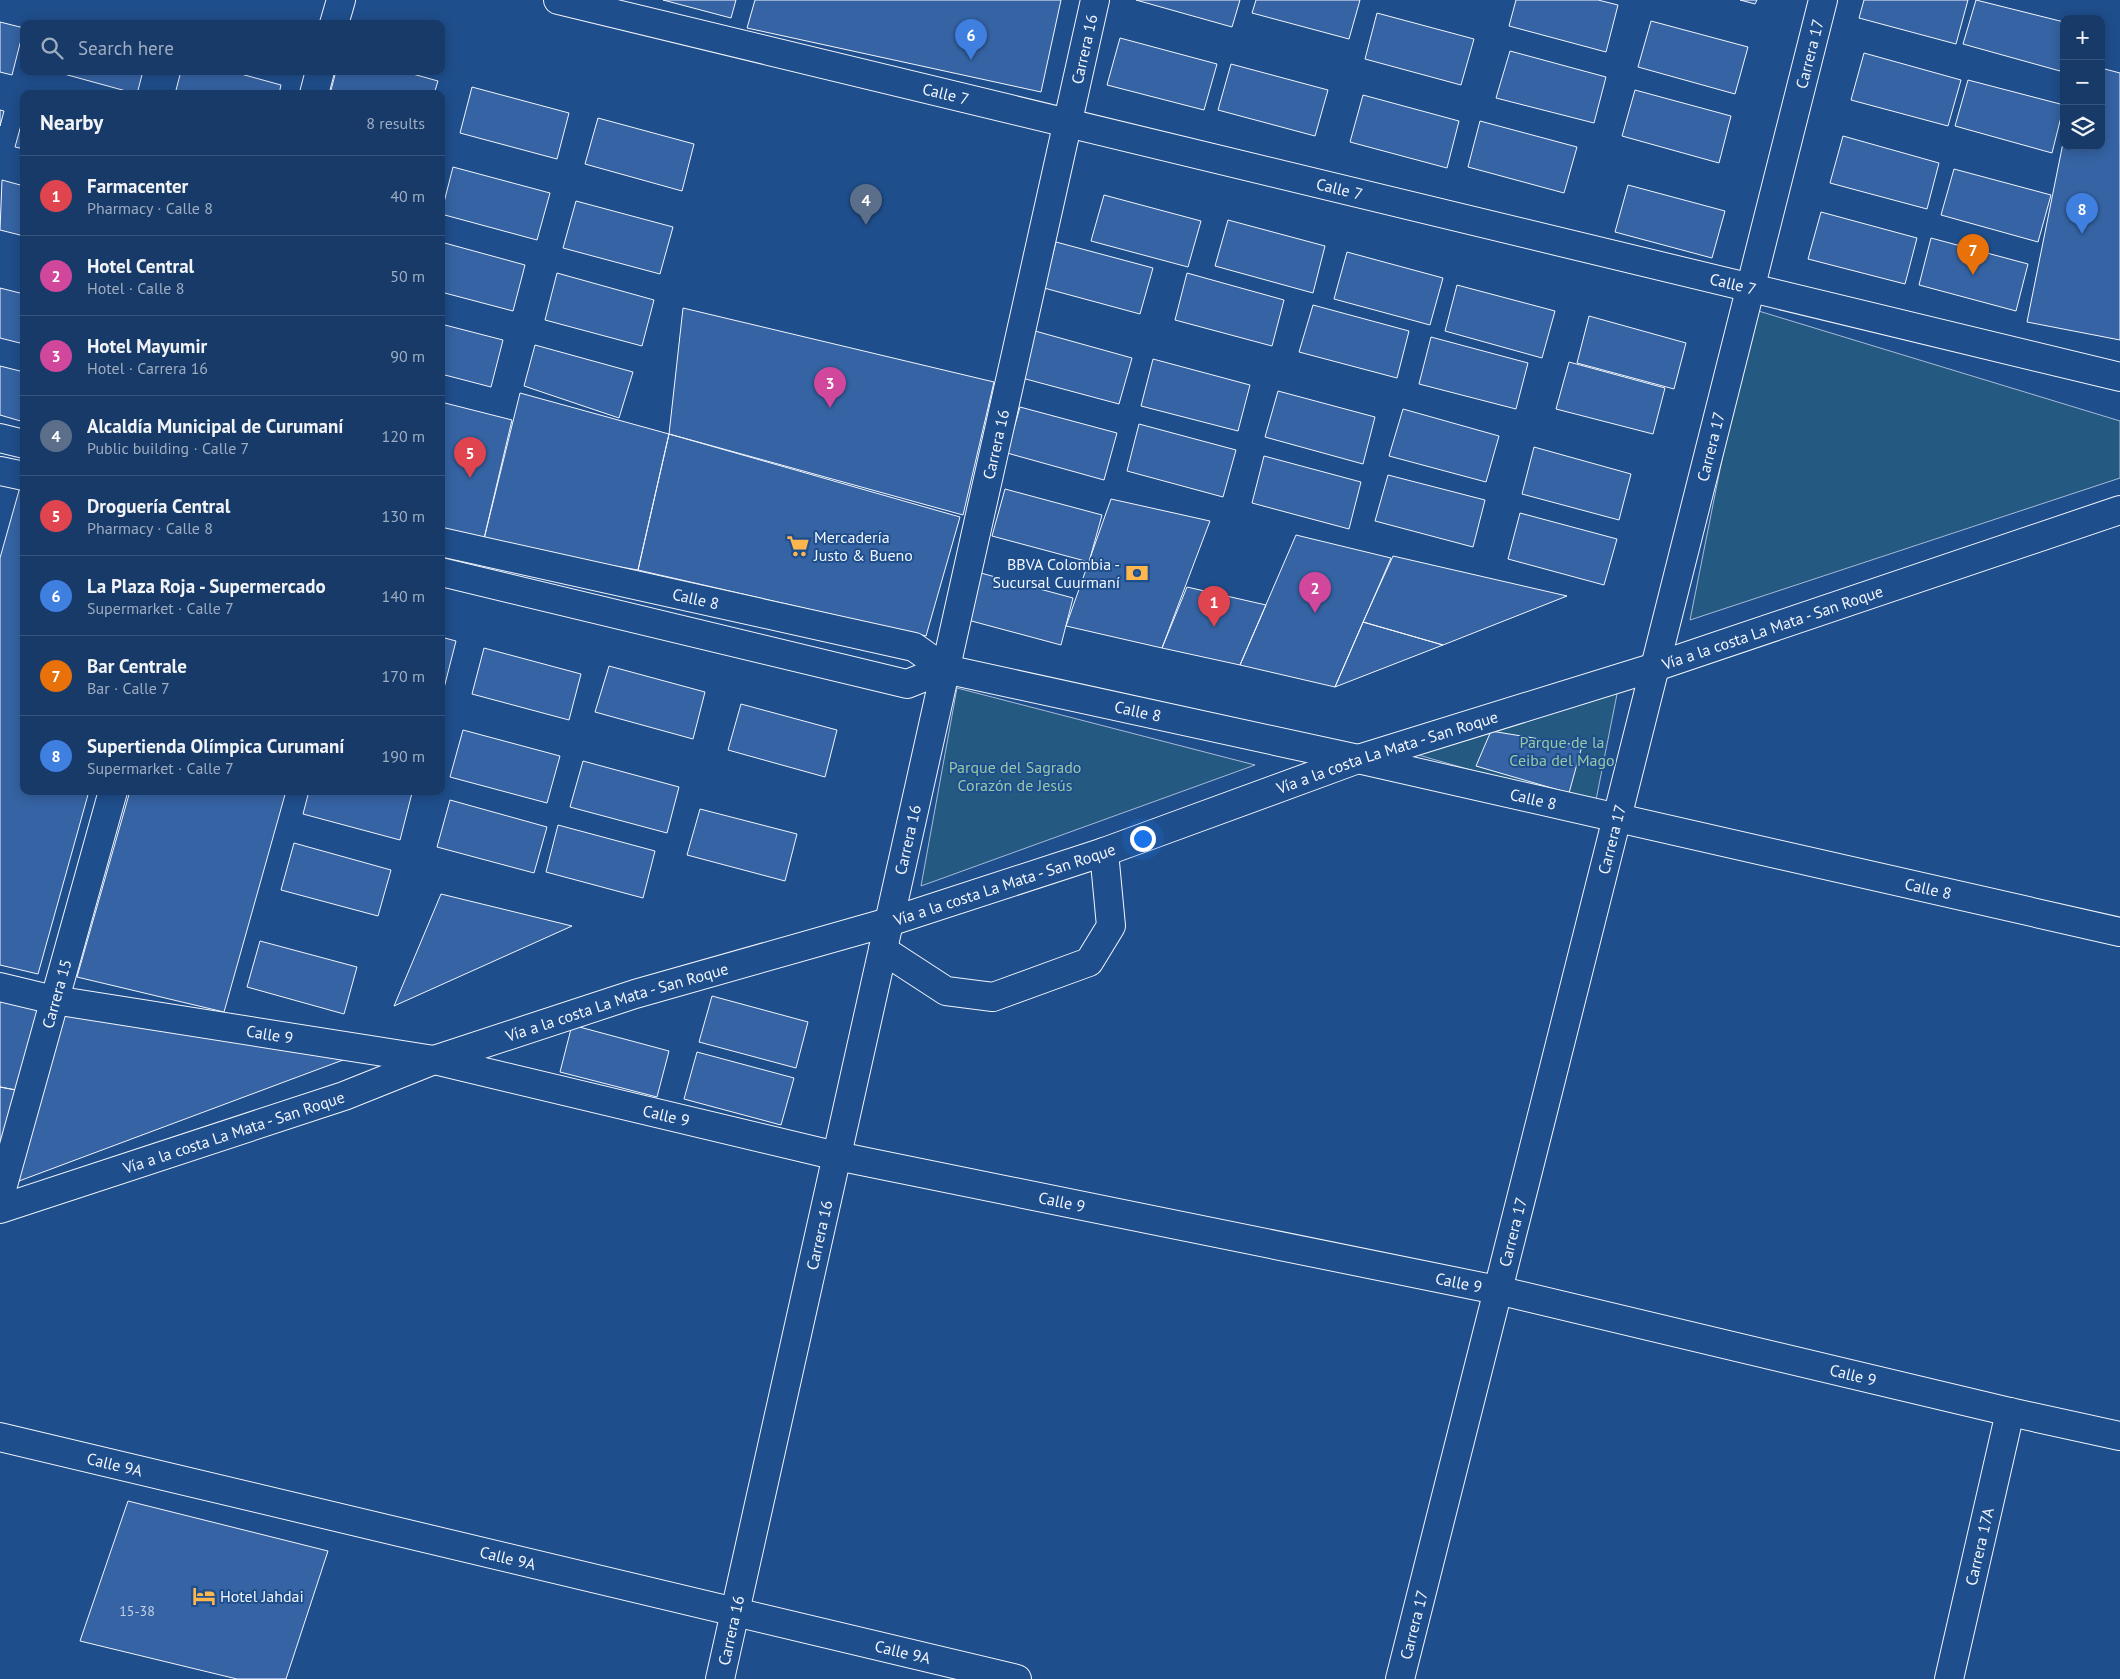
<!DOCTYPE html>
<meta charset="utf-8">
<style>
:root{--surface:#173a69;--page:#20416f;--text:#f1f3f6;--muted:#9eadc0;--line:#36547d;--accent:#ffb74d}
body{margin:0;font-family:"PT Sans",sans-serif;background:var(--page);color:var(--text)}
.controls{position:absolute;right:15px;top:15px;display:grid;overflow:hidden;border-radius:10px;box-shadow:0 2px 12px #0003}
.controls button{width:45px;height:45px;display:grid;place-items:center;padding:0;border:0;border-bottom:1px solid var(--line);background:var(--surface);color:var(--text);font:25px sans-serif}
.you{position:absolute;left:1142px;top:838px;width:18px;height:18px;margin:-12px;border:4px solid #fff;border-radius:50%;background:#1a73e8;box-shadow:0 0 0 8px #1a73e833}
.badge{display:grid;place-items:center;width:32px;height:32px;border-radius:50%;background:var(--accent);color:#fff;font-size:16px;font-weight:700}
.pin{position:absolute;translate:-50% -41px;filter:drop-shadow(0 1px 2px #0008)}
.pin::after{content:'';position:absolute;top:26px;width:18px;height:15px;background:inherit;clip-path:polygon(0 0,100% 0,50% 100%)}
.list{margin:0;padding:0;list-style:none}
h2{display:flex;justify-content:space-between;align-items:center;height:65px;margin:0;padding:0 20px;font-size:21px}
h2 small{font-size:16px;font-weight:400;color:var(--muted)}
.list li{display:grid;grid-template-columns:32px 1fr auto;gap:15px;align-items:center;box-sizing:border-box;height:80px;padding:0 20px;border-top:1px solid var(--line)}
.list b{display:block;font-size:19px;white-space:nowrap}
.list p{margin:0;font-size:16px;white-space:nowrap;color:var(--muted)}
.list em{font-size:16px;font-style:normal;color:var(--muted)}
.icon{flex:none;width:28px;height:28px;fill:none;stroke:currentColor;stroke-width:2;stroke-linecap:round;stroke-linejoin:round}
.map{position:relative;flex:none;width:2120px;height:1679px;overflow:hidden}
.search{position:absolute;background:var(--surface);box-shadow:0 2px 12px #0003;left:20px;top:20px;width:425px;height:55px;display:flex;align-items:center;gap:12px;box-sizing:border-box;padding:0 18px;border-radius:10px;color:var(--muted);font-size:19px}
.panel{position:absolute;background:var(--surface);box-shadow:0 2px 12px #0003;left:20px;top:90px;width:425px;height:705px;border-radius:10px}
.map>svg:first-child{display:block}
.green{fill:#245a82;stroke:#a8bbd7}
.building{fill:#3563a3;stroke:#f2f6ff}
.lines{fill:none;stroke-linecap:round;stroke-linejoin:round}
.minor-casing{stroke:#f2f6ff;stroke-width:30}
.highway-casing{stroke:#f2f6ff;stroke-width:30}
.minor{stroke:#1f4e8c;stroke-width:28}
.highway{stroke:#1f4e8c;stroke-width:28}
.labels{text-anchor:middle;stroke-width:4;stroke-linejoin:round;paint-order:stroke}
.number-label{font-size:14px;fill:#c3d1e8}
.street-label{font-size:16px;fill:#f2f6ff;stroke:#1f4e8c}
.poi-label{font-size:16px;fill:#f2f6ff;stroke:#1f4e8c;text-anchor:start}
.park-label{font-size:16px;fill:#97c8a6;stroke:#1f4e8c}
</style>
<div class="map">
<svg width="2120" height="1679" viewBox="0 0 2120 1679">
<rect width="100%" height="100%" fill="#1f4e8c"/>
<!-- green -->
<path class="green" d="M1752,309L2120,421V478L1690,620Z
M957,688L1255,765L921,886Z
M1618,689L1595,805L1411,753Z"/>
<!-- building -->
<path class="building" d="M663,0H736L731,18Z
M755,0H1061L1041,92L747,28Z
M1136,0H1240L1232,27Z
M1256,0H1360L1349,39L1252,13Z
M1516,0H1598L1618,5L1606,52L1509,26Z
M1740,0H1757L1755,4Z
M1864,0H1968L1956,44L1859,18Z
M1976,0L2064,22V57L2060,71L1963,44Z
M1377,13L1474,39L1461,85L1365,59Z
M1651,21L1748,47L1735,94L1638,67Z
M0,22L24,28L12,75L0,72Z
M1120,38L1217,64L1204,110L1107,85Z
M1510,51L1606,77L1594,123L1496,98Z
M1864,53L1961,80L1948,126L1851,100Z
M1231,64L1328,90L1315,136L1218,110Z
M2101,68L2120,73V340L2027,322L2064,138V146H2101Z
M53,71H143L137,94Z
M181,71H230L281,85L279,94H175Z
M336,71H402L438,81L434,94H330Z
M1968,80L2064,105L2052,153L1955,126Z
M472,87L569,113L557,159L460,133Z
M1635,90L1731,116L1719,163L1622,136Z
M1363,95L1459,121L1447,168L1350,142Z
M0,110L4,111L0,126Z
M24,114V149L15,147Z
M598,118L694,144L682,191L585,164Z
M1480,121L1577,147L1564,193L1468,167Z
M1843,136L1939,163L1927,209L1830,183Z
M453,167L550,193L537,240L441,214Z
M1954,169L2051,195L2038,242L1941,215Z
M2,180L24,186V236L0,230Z
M1628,185L1725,211L1712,258L1615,232Z
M1104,195L1201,221L1188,267L1091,241Z
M576,201L673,227L660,274L563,248Z
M1821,212L1917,238L1905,284L1808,259Z
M1228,220L1325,246L1313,293L1215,266Z
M1931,238L2028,264L2016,311L1919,285Z
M441,242L525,265L513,311L441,292Z
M1056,242L1153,268L1140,314L1044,288Z
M1347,252L1443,278L1430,325L1334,299Z
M557,273L654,300L642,346L545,320Z
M1187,273L1284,300L1272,346L1175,320Z
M1457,285L1555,311L1542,358L1445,331Z
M0,288L24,294V344L0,338Z
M1313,305L1409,331L1397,378L1299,352Z
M683,308L994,382L963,515L669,434Z
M1589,316L1686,343L1674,389L1577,363Z
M441,324L503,340L491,387L441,374Z
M1035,331L1132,358L1119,404L1022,378Z
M1431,337L1528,363L1516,409L1419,384Z
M535,345L633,372L619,418L524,386Z
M1153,359L1250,385L1238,431L1141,406Z
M1569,362L1665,388L1653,434L1556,409Z
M0,366L24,372V422L0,415Z
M1278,391L1375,417L1363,464L1265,437Z
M520,393L669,434L638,570L483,543Z
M441,402L512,420L483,543L441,535Z
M1020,407L1117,433L1104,480L1007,453Z
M1403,409L1499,436L1486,482L1389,456Z
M1139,424L1236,450L1223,497L1127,471Z
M669,434L960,517L926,636L638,570Z
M1534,447L1631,474L1619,520L1522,494Z
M1264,456L1361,482L1349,529L1252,503Z
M1388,475L1485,500L1473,547L1375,521Z
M20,487L24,488V791H89L38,974L0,965V558Z
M1005,489L1102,515L1089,562L992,536Z
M1111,499L1210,521L1162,648L1066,626Z
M1520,513L1617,539L1604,585L1508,559Z
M1296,535L1391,558L1335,687L1240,665Z
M1393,556L1567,596L1443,645L1363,622Z
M977,572L1073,598L1061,645L964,619Z
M1187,587L1266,605L1240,665L1162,648Z
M1363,622L1443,645L1335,687Z
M441,637L456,641L444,688H441Z
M484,648L581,674L569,720L472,694Z
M609,666L705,692L693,739L595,712Z
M741,704L837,730L825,777L728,750Z
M463,730L560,756L547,803L450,777Z
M1491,731L1582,746L1569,793L1476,766Z
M583,761L679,787L667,833L570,807Z
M130,791H286L224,1012L77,977Z
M309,791H404L412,793L400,840L303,814Z
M450,800L547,827L534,873L437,847Z
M700,809L797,834L785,881L687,855Z
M558,825L655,851L643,898L546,872Z
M294,843L391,870L378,916L281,890Z
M441,894L572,926L394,1006Z
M260,941L357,967L344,1014L247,987Z
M712,996L808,1022L796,1068L699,1042Z
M0,999L40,1008L16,1090L0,1087Z
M67,1004L343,1060L11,1184Z
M572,1025L669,1051L657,1097L560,1072Z
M697,1052L794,1078L781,1125L684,1099Z
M0,1087L16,1090L0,1148Z
M128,1501L328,1551L286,1679H237L80,1641Z"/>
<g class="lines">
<defs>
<g id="minor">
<path id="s1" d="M558,0L2120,377"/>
<path d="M334,24L341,0"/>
<path d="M314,94L320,71"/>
<path d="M0,438L24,444"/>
<path d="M0,471L24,476"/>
<path id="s2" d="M441,542L914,647L945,669L1358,759L2120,932"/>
<path d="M441,572L907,684L945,669"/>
<path d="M883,950L946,991L993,997L1089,962L1111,926L1104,852"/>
<path id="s3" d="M0,987L54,1000L434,1060L837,1156L1497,1290L2010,1412L2120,1436"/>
<path id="s4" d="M0,1196L113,791"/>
<path id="s5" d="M0,1437L1017,1679"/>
<path id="s6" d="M720,1679L1095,0"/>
<path id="s7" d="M1400,1679L1823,0"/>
<path id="s8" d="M1949,1679L2010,1412"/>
</g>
<g id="highway">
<path id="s9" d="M0,1209L344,1096L434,1060L635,994L889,922L1104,852L1358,759L1655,667L2120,510"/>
</g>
</defs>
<!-- minor casing -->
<use href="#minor" class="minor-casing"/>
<!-- highway casing -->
<use href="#highway" class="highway-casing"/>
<!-- minor -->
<use href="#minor" class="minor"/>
<!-- highway -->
<use href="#highway" class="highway"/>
</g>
<!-- icons -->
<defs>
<symbol id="supermarket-bare" viewBox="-9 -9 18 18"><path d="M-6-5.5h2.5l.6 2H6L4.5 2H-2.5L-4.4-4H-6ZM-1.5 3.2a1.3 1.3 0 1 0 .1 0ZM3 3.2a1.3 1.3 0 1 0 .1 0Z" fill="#ffb74d" stroke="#1f4e8c" stroke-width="2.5" paint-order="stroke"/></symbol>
<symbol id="bank-bare" viewBox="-9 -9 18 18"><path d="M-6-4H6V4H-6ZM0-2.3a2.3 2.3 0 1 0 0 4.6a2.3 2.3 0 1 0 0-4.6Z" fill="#ffb74d" stroke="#1f4e8c" stroke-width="2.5" paint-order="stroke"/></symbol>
<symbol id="hotel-bare" viewBox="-9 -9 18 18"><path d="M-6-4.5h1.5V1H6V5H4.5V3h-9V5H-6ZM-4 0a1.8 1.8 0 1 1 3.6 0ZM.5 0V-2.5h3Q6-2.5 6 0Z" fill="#ffb74d" stroke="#1f4e8c" stroke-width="2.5" paint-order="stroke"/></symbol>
</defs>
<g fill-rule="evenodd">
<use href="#supermarket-bare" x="782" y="530" width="32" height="32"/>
<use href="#bank-bare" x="1121" y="557" width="32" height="32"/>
<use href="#hotel-bare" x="188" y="1580" width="32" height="32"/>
</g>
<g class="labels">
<!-- number labels -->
<g class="number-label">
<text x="137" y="1616">15-38</text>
</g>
<!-- street labels -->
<g class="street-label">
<text dy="6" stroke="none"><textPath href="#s6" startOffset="1670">Carrera 16</textPath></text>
<text dy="6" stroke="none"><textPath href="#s7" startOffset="1676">Carrera 17</textPath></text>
<text dy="6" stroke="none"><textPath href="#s1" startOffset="399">Calle 7</textPath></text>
<text dy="6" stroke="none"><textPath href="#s1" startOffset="804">Calle 7</textPath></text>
<text dy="6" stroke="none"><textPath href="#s1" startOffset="1209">Calle 7</textPath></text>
<text dy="6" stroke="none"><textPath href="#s6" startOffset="1265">Carrera 16</textPath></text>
<text dy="6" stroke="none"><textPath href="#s7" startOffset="1271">Carrera 17</textPath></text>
<text dy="6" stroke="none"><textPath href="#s2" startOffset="261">Calle 8</textPath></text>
<text dy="6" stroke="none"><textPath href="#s9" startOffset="1866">Vía a la costa La Mata - San Roque</textPath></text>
<text dy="6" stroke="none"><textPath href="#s2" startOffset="720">Calle 8</textPath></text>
<text dy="6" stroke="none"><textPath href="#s9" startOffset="1461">Vía a la costa La Mata - San Roque</textPath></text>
<text dy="6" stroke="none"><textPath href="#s2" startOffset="1125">Calle 8</textPath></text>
<text dy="6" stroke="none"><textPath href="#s7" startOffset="866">Carrera 17</textPath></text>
<text dy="6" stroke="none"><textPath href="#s6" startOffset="860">Carrera 16</textPath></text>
<text dy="6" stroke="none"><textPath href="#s9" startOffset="1056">Vía a la costa La Mata - San Roque</textPath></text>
<text dy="6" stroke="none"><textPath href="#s2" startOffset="1530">Calle 8</textPath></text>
<text dy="6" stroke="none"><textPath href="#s4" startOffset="210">Carrera 15</textPath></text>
<text dy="6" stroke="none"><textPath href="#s9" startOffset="651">Vía a la costa La Mata - San Roque</textPath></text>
<text dy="6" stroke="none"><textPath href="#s3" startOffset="274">Calle 9</textPath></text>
<text dy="6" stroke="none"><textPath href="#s3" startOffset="679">Calle 9</textPath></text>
<text dy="6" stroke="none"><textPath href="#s9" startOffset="246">Vía a la costa La Mata - San Roque</textPath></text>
<text dy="6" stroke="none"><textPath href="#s3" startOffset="1084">Calle 9</textPath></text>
<text dy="6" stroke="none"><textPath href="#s7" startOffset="461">Carrera 17</textPath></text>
<text dy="6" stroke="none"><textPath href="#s6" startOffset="455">Carrera 16</textPath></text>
<text dy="6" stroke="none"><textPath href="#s3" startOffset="1489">Calle 9</textPath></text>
<text dy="6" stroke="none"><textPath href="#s3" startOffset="1894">Calle 9</textPath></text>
<text dy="6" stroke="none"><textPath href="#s5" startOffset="118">Calle 9A</textPath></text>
<text dy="6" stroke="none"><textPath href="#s8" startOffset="136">Carrera 17A</textPath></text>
<text dy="6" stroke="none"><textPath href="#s5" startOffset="522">Calle 9A</textPath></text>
<text dy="6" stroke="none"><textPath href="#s7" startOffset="56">Carrera 17</textPath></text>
<text dy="6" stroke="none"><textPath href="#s6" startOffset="50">Carrera 16</textPath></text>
<text dy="6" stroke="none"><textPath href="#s5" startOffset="928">Calle 9A</textPath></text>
</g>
<!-- poi labels -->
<g class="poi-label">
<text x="814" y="543">Mercadería<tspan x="814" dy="18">Justo &amp; Bueno</tspan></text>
<text x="1120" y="570" text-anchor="end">BBVA Colombia -<tspan x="1120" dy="18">Sucursal Cuurmaní</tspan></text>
<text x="220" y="1602">Hotel Jahdai</text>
</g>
<!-- park labels -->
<g class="park-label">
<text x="1562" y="748">Parque de la<tspan x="1562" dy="18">Ceiba del Mago</tspan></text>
<text x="1015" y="773">Parque del Sagrado<tspan x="1015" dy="18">Corazón de Jesús</tspan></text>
</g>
</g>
</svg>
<div class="controls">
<button>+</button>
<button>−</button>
<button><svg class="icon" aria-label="layers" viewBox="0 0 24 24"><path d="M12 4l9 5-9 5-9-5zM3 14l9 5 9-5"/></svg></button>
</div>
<div class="you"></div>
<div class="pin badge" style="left:1214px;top:627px;background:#e0444e">1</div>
<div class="pin badge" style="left:1315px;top:613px;background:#d1479c">2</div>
<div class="pin badge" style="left:830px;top:408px;background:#d1479c">3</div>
<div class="pin badge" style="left:866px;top:225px;background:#5c6f8a">4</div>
<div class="pin badge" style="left:470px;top:478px;background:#e0444e">5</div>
<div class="pin badge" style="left:971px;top:60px;background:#3f7fe0">6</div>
<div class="pin badge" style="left:1973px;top:275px;background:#e8710a">7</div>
<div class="pin badge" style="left:2082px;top:234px;background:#3f7fe0">8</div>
<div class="search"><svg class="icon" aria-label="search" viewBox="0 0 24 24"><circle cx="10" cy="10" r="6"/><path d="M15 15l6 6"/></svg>Search here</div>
<section class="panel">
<h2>Nearby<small>8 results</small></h2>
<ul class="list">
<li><span class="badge" style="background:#e0444e">1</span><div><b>Farmacenter</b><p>Pharmacy · Calle 8</p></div><em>40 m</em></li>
<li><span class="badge" style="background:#d1479c">2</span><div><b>Hotel Central</b><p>Hotel · Calle 8</p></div><em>50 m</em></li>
<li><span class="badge" style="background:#d1479c">3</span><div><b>Hotel Mayumir</b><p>Hotel · Carrera 16</p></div><em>90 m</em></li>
<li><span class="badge" style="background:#5c6f8a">4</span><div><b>Alcaldía Municipal de Curumaní</b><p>Public building · Calle 7</p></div><em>120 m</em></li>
<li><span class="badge" style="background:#e0444e">5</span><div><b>Droguería Central</b><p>Pharmacy · Calle 8</p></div><em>130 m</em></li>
<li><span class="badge" style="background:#3f7fe0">6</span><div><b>La Plaza Roja - Supermercado</b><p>Supermarket · Calle 7</p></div><em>140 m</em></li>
<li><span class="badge" style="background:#e8710a">7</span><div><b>Bar Centrale</b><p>Bar · Calle 7</p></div><em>170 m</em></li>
<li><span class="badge" style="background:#3f7fe0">8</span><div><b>Supertienda Olímpica Curumaní</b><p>Supermarket · Calle 7</p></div><em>190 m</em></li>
</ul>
</section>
</div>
